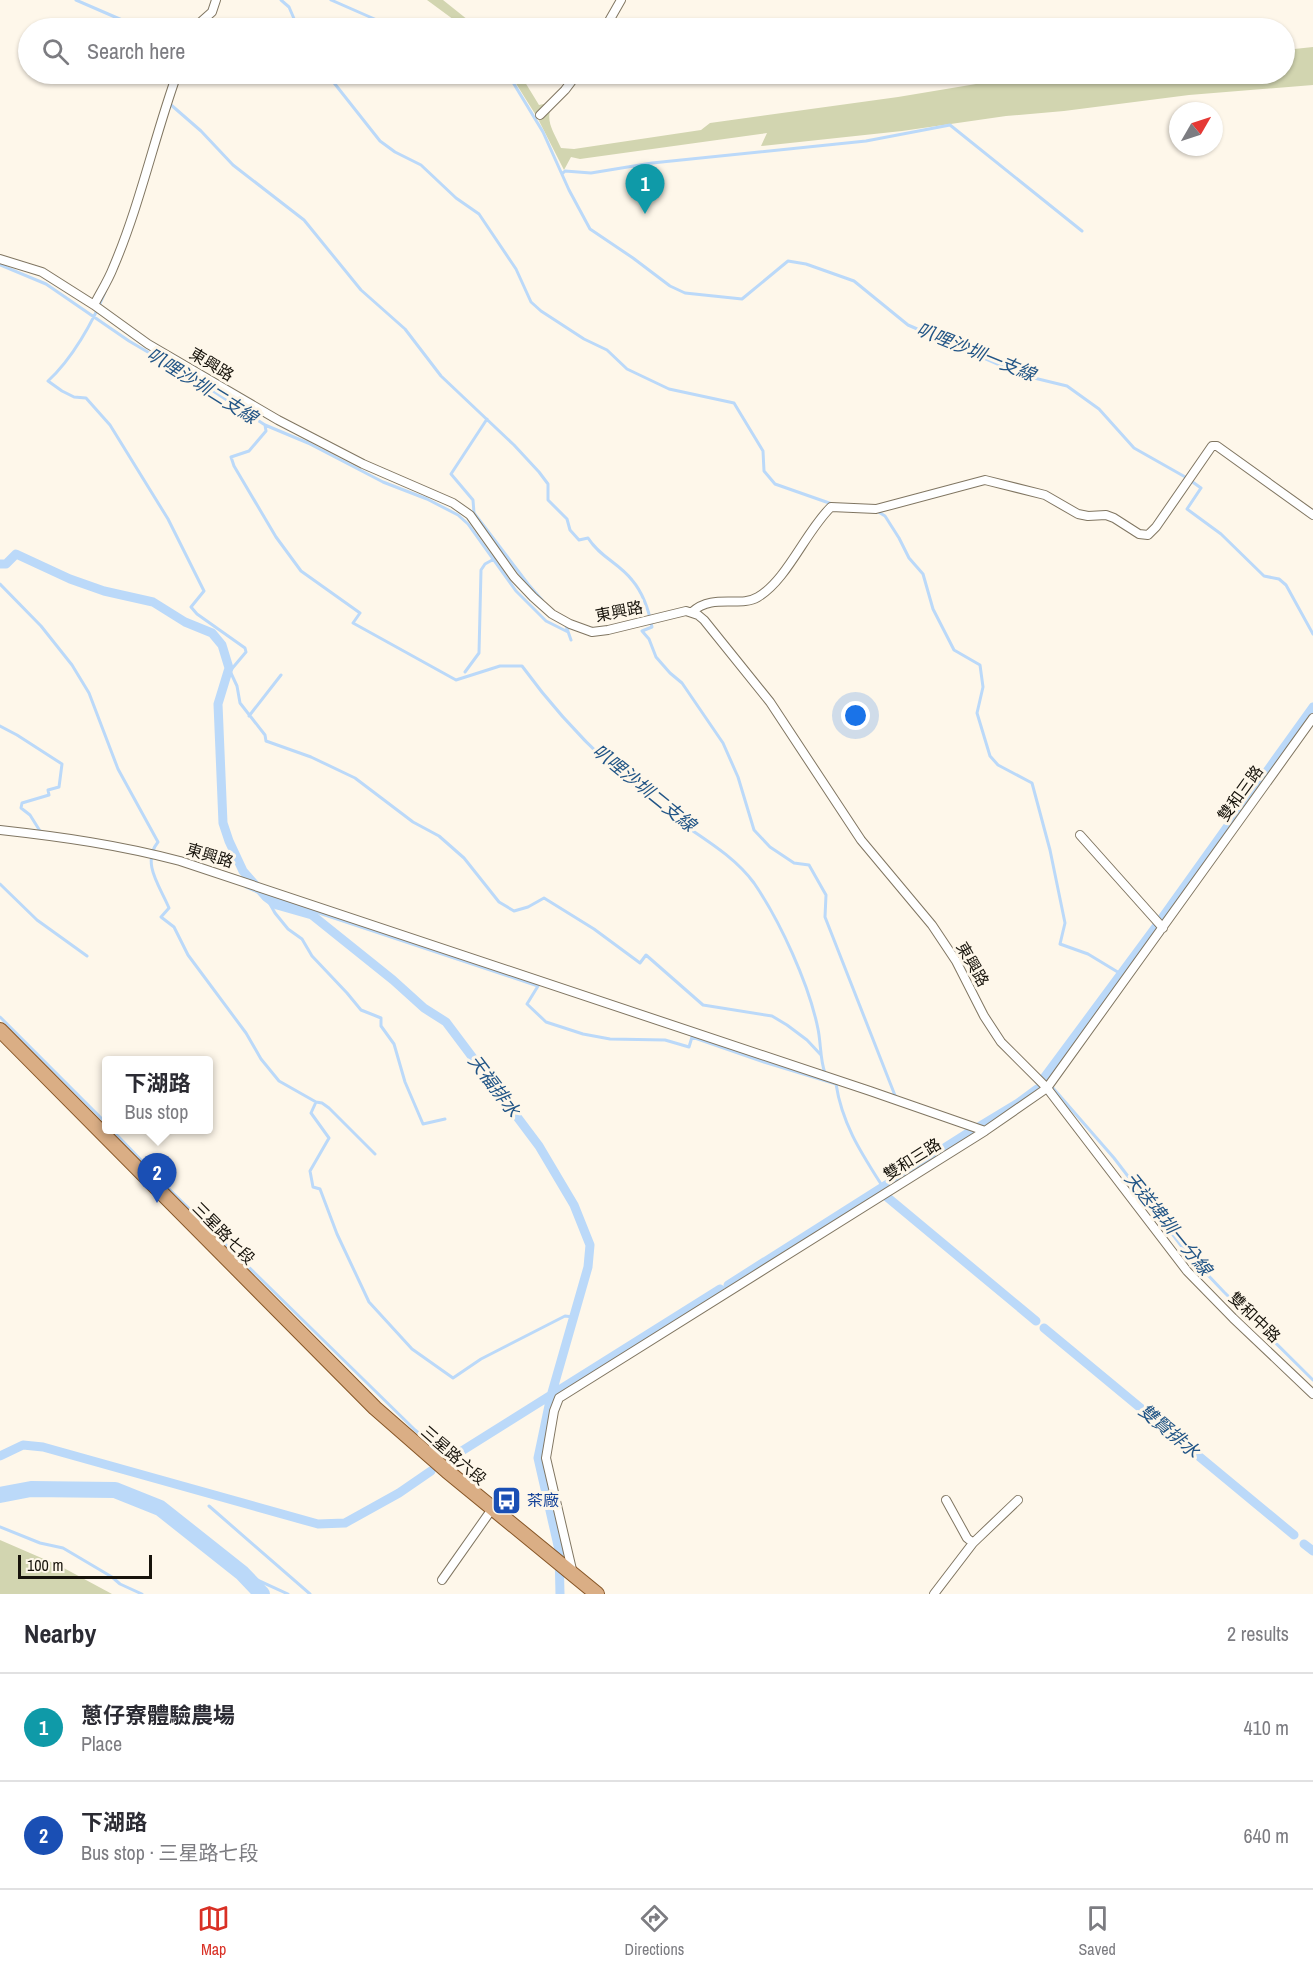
<!DOCTYPE html>
<meta charset="utf-8">
<style>
:root{--surface:#fff;--page:#f2f2f3;--text:#2b2b33;--muted:#7c7c81;--line:#e1e1e2;--accent:#d93025}
body{margin:0;font-family:"Archivo Narrow","Noto Sans TC",sans-serif;background:var(--page);color:var(--text)}
.compass{position:absolute;left:1169px;top:102px;width:54px;height:54px;border-radius:50%;background:var(--surface);box-shadow:0 2px 4px #0004;rotate:51deg}
.scale{position:absolute;left:18px;bottom:15px;width:134px;box-sizing:border-box;padding-left:6px;border:3px solid #17130b;border-top:0;font-size:16px;line-height:21px;white-space:nowrap;color:#17130b;-webkit-text-stroke:4px #fef7ea;paint-order:stroke}
.you{position:absolute;left:856px;top:716px;width:21px;height:21px;margin:-15px;border:4px solid #fff;border-radius:50%;background:#1a73e8;box-shadow:0 0 0 9px #1a73e833}
.badge{display:grid;place-items:center;width:39px;height:39px;border-radius:50%;background:var(--accent);color:#fff;font-size:20px;font-weight:700}
.pin{position:absolute;translate:-50% -50px;filter:drop-shadow(0 2px 3px #0008)}
.pin::after{content:'';position:absolute;top:32px;width:21px;height:18px;background:inherit;clip-path:polygon(0 0,100% 0,50% 100%)}
.popup{position:absolute;left:102px;top:1056px;width:111px;height:78px;box-sizing:border-box;display:grid;place-content:center;border-radius:6px;background:var(--surface);filter:drop-shadow(0 2px 4px #0005);font-size:20px;white-space:nowrap;color:var(--muted)}
.popup b{font-size:22px;color:var(--text)}
.popup::after{content:'';position:absolute;left:50%;top:100%;margin-left:-12px;border:12px solid transparent;border-top-color:var(--surface)}
.list{margin:0;padding:0;list-style:none}
h2{display:flex;justify-content:space-between;align-items:center;height:78px;margin:0;padding:0 24px;font-size:26px}
h2 small{font-size:20px;font-weight:400;color:var(--muted)}
.list li{display:grid;grid-template-columns:39px 1fr auto;gap:18px;align-items:center;box-sizing:border-box;height:108px;padding:0 24px;border-top:2px solid var(--line)}
.list b{display:block;font-size:22px;white-space:nowrap}
.list p{margin:0;font-size:20px;white-space:nowrap;color:var(--muted)}
.list em{font-size:20px;font-style:normal;color:var(--muted)}
.icon{flex:none;width:33px;height:33px;fill:none;stroke:currentColor;stroke-width:2;stroke-linecap:round;stroke-linejoin:round}
.map{position:relative;flex:none;width:1313px;height:1594px;overflow:hidden}
.search{position:absolute;background:var(--surface);box-shadow:0 2px 4px #0004;left:18px;right:18px;top:18px;height:66px;display:flex;align-items:center;gap:15px;box-sizing:border-box;padding:0 21px;border-radius:33px;color:var(--muted);font-size:22px}
.sheet{height:294px;background:var(--surface)}
nav{display:flex;justify-content:space-around;align-items:center;box-sizing:border-box;height:84px;border-top:2px solid var(--line);background:var(--surface);font-size:16px;color:var(--muted)}
nav a{display:grid;justify-items:center;gap:3px}
nav .on{color:var(--accent)}
.map>svg:first-child{display:block}
.green{fill:#d2d5b0}
.lines{fill:none;stroke-linecap:round;stroke-linejoin:round}
.stream{stroke:#bbd9f9;stroke-width:3}
.canal{stroke:#bbd9f9;stroke-width:9}
.river{stroke:#bbd9f9;stroke-width:16}
.minor-casing{stroke:#807662;stroke-width:10}
.primary-casing{stroke:#865525;stroke-width:16}
.minor{stroke:#fff;stroke-width:8}
.primary{stroke:#daae85;stroke-width:14}
.labels{text-anchor:middle;stroke-width:6;stroke-linejoin:round;paint-order:stroke}
.street-label{font-size:16px;fill:#17130b;stroke:#fef7ea}
.transit-label{font-size:16px;fill:#164399;stroke:#fef7ea;text-anchor:start}
.water-label{font-size:18px;font-style:italic;fill:#225586;stroke:#fef7ea}
</style>
<div class="map">
<svg width="1313" height="1594" viewBox="0 0 1313 1594">
<rect width="100%" height="100%" fill="#fef7ea"/>
<!-- green -->
<path class="green" d="M427,0H443L478,28H465Z
M1313,47V85L1189,95L1064,111L1006,116L902,131L761,146L767,133L580,159L571,157L564,170L537,117L510,74H520L539,105L553,102C544,121 553,130 561,148L574,149L701,130L710,123L898,97L994,81L1062,74H1284L1285,50Z
M0,1540L60,1566L112,1594H0Z"/>
<g class="lines">
<!-- stream -->
<path class="stream" d="M76,0L122,20L130,28
M281,0L289,7L298,28
M331,0L395,28
M416,28L419,25L431,28
M327,74L380,141L395,152L421,165L456,198L479,214L516,269L531,302L541,311L584,339L607,350L627,369L669,389L734,403L763,451L764,471L775,484L832,504
M508,74L543,132L569,190L590,229L633,258L670,286L685,293L742,299L788,261L806,264L854,281L908,325L1016,372L1030,377L1067,386L1099,409L1134,448L1187,478L1201,488L1187,509L1221,534L1264,576L1279,579L1286,585L1313,634
M170,104L201,131L233,165L304,220L361,290L405,329L441,376L514,445L539,472L548,484V500L567,519L570,530L579,540L588,538C600,557 619,563 632,580C643,593 649,611 652,627L642,631L649,639L656,657L670,673L682,683L723,743L738,777L754,830L770,847L794,863L809,865L826,895L825,917L896,1098
M563,173L565,171L591,173L652,163L866,141L950,125L1082,231
M0,265L46,284L129,341L204,385L265,425L308,443L383,482L427,499L458,515L468,524L516,591L546,621L568,632
M105,292C93,322 72,359 48,381L62,391L74,397L86,398L110,425L168,519L204,591L191,607L197,614L245,648L246,652L230,671L237,686L240,703L265,735L266,741L311,757L355,778L413,822L439,836L464,858L499,902L514,911L528,907L544,898L594,929L640,963L646,955L703,1005L772,1016L787,1025L807,1040L821,1055
M487,419L451,474L473,500L474,513L528,584L542,600
M265,425L266,431L249,451L231,457L234,466L276,537L301,571L360,613L353,623L456,680L500,666H522C562,721 612,771 666,812C696,835 731,852 754,883C780,921 809,984 818,1029C821,1043 820,1060 825,1073
M877,511L885,516L899,538L909,558L923,574L933,609L954,650L980,665L983,687L977,713L990,756L998,765L1032,783L1050,850L1065,923L1060,944L1088,954L1121,974
M0,584L41,626L72,665L89,693L118,769L158,842C141,863 160,886 169,908L161,917L174,927L188,955L246,1033L261,1059L279,1081L316,1102L311,1113L329,1138L310,1171L313,1187L320,1189L337,1234L369,1302L412,1349L453,1378L481,1359L565,1316L573,1317
M565,623L571,640
M465,672L479,653L481,570L485,564L494,559
M249,716L281,675
M0,726L17,735L62,764L59,787L48,790L49,795L22,803L21,808L30,815L40,831L43,832
M0,884L37,920L87,956
M246,887L262,894L538,986L527,1004L546,1022L583,1034L610,1039L665,1040L689,1047L692,1037L764,1062L836,1084C842,1123 860,1151 881,1184
M266,897L275,913L288,929L302,939L312,956L347,993L361,1010L381,1018V1026L394,1044L405,1082L423,1124L445,1119
M0,1017L106,1123
M1053,1088L1114,1158L1186,1252L1224,1292L1313,1380
M316,1102L322,1103L329,1108L375,1154
M112,1130L168,1188L415,1430L450,1458
M209,1506L310,1594
M0,1527L40,1543L63,1548L112,1577L120,1584L142,1594
M242,1573L288,1594"/>
<!-- canal -->
<path class="canal" d="M0,564H6L16,554L70,579L104,591L153,602L185,622L212,633L222,645L229,668L218,704L223,823L229,841L243,871L266,897L277,905L312,915L393,980L424,1008L446,1022L539,1146L574,1205L590,1245L588,1267L551,1396L538,1458L559,1550L560,1594
M1162,918L1313,707
M1044,1078L1158,924
M980,1126L1018,1103L1037,1089
M887,1197L1036,1321
M728,1285L971,1131
M1044,1328L1294,1535
M0,1456L23,1445L43,1447L318,1524L345,1523L399,1493L431,1471
M449,1459L720,1289
M1304,1544L1313,1551"/>
<!-- river -->
<path class="river" d="M0,1495L31,1489L115,1490L160,1508L242,1573L262,1594"/>
<defs>
<path id="minor" d="M194,28L212,12L216,0
M605,28L621,0
M540,115L565,90L577,74
M0,259L42,272L94,305L148,344L278,420L363,464L453,503L470,515L514,577L533,597L552,614L570,624L592,632L608,630L686,611L698,615L704,620L770,702L861,840L932,925L956,961L984,1016L1001,1042L1047,1088L1187,1271L1233,1318L1313,1394
M94,305C100,293 108,281 113,268C140,205 154,138 177,74
M692,612C713,593 740,608 758,597C787,580 806,531 831,507L876,509L985,480L1045,495L1078,514L1088,516L1106,515L1114,518L1139,534L1148,535L1156,527L1212,446H1217L1313,515
M0,830C63,837 119,845 180,861L870,1091L985,1131
M1080,835L1163,928
M946,1500L967,1538L973,1543
M573,1574L546,1458L554,1411L559,1398L985,1131L1047,1088L1313,718
M442,1580L492,1509
M934,1594L973,1543L1018,1500"/>
<path id="primary" d="M0,1030L375,1408L447,1471L597,1594"/>
</defs>
<!-- minor casing -->
<use href="#minor" class="minor-casing"/>
<!-- primary casing -->
<use href="#primary" class="primary-casing"/>
<!-- minor -->
<use href="#minor" class="minor"/>
<!-- primary -->
<use href="#primary" class="primary"/>
</g>
<!-- icons -->
<defs>
<symbol id="bus-square" viewBox="-11 -11 22 22"><rect x="-9" y="-9" width="18" height="18" rx="4" fill="#1a4fb4" stroke="#fef7ea"/><path d="M-5-6H5V4H4V6H2V4H-2V6H-4V4H-5ZM-3.5-4V0h7V-4ZM-3.5 1.2v1.5H-2V1.2ZM2 1.2v1.5H3.5V1.2Z" fill="#fff"/></symbol>
</defs>
<g fill-rule="evenodd">
<use href="#bus-square" x="490" y="1484" width="33" height="33"/>
</g>
<g class="labels">
<!-- street labels -->
<g class="street-label">
<text transform="translate(212 364) rotate(31)" y="6">東興路</text>
<text transform="translate(619 611) rotate(-11)" y="6">東興路</text>
<text transform="translate(1240 793) rotate(-54)" y="6">雙和三路</text>
<text transform="translate(210 855) rotate(17)" y="6">東興路</text>
<text transform="translate(973 964) rotate(60)" y="6">東興路</text>
<text transform="translate(912 1159) rotate(-32)" y="6">雙和三路</text>
<text transform="translate(224 1233) rotate(45)" y="6">三星路七段</text>
<text transform="translate(1255 1317) rotate(44)" y="6">雙和中路</text>
<text transform="translate(454 1455) rotate(41)" y="6">三星路六段</text>
</g>
<!-- transit labels -->
<g class="transit-label">
<text x="527" y="1506">茶廠</text>
</g>
<!-- water labels -->
<g class="water-label">
<text transform="translate(976 352) rotate(22)" y="6">叭哩沙圳一支線</text>
<text transform="translate(202 386) rotate(32)" y="6">叭哩沙圳二支線</text>
<text transform="translate(644 788) rotate(39)" y="6">叭哩沙圳二支線</text>
<text transform="translate(494 1086) rotate(53)" y="6">天福排水</text>
<text transform="translate(1168 1224) rotate(51)" y="6">天送埤圳一分線</text>
<text transform="translate(1169 1431) rotate(40)" y="6">雙賢排水</text>
</g>
</g>
</svg>
<svg class="compass" viewBox="-18 -18 36 36"><path d="M0-13l5 13h-10z" fill="#e53935"/><path d="M0 13l5-13h-10z" fill="#7c7c81"/></svg>
<div class="scale">100 m</div>
<div class="you"></div>
<div class="pin badge" style="left:645px;top:214px;background:#0f9aa8">1</div>
<div class="pin badge" style="left:157px;top:1203px;background:#1a4fb4">2</div>
<div class="popup"><b>下湖路</b>Bus stop</div>
<div class="search"><svg class="icon" aria-label="search" viewBox="0 0 24 24"><circle cx="10" cy="10" r="6"/><path d="M15 15l6 6"/></svg>Search here</div>
</div>
<section class="sheet">
<h2>Nearby<small>2 results</small></h2>
<ul class="list">
<li><span class="badge" style="background:#0f9aa8">1</span><div><b>蔥仔寮體驗農場</b><p>Place</p></div><em>410 m</em></li>
<li><span class="badge" style="background:#1a4fb4">2</span><div><b>下湖路</b><p>Bus stop · 三星路七段</p></div><em>640 m</em></li>
</ul>
</section>
<nav>
<a class="on"><svg class="icon" aria-label="map" viewBox="0 0 24 24"><path d="M3 6l6-2 6 2 6-2v14l-6 2-6-2-6 2zM9 4v14M15 6v14"/></svg>Map</a>
<a><svg class="icon" aria-label="directions" viewBox="0 0 24 24"><path d="M12 3l9 9-9 9-9-9zM9 14v-3h6M13 9l2 2-2 2"/></svg>Directions</a>
<a><svg class="icon" aria-label="saved" viewBox="0 0 24 24"><path d="M7 4h10v16l-5-4-5 4z"/></svg>Saved</a>
</nav>
